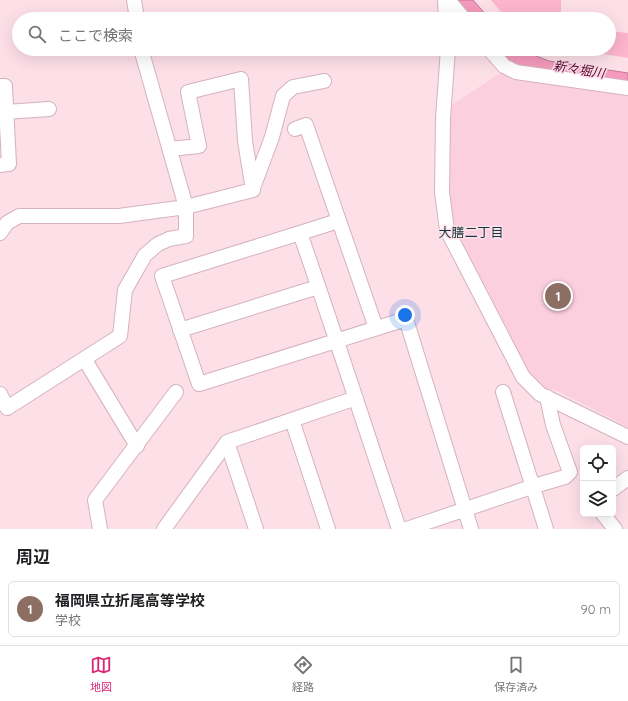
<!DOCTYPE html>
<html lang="ja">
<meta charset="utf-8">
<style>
:root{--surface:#fff;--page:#f2f2f2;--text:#202124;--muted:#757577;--line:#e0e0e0;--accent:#db2777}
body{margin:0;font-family:Quicksand,"Noto Sans JP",sans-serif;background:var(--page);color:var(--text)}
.controls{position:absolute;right:12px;bottom:12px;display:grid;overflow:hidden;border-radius:6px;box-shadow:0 4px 16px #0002}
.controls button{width:36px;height:36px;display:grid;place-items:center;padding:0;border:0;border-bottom:1px solid var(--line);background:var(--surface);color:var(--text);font:20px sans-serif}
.you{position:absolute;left:405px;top:315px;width:14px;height:14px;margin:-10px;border:3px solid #fff;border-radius:50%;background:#1a73e8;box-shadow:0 0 0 6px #1a73e833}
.badge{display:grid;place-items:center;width:26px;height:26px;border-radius:50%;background:var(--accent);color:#fff;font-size:13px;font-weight:700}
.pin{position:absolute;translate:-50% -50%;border:2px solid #fff;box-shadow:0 1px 4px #0006}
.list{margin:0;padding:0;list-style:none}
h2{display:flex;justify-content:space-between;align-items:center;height:52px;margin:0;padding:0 16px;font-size:17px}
h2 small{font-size:13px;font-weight:400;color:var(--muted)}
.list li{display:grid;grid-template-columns:26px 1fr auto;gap:12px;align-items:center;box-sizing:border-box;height:56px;margin:0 8px 8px;padding:0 8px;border:1px solid var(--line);border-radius:6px}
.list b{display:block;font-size:15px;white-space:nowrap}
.list p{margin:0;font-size:13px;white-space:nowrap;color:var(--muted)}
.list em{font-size:13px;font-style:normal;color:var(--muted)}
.icon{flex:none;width:22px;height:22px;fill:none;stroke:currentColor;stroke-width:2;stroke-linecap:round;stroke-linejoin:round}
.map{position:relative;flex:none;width:628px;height:529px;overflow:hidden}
.search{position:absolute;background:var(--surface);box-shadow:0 4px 16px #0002;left:12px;right:12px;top:12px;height:44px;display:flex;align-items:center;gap:10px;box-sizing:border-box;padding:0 14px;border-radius:22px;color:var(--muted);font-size:15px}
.sheet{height:116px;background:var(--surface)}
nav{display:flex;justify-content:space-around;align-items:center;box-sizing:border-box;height:56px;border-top:1px solid var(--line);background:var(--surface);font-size:11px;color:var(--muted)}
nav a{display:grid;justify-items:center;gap:2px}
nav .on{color:var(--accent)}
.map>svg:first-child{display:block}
.built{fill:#fccfdf}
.green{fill:#fdb5ce}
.water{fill:#f59abc;stroke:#bf7b94}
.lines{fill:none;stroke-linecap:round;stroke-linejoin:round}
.street-casing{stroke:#d5b2be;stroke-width:16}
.street{stroke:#fff;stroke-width:14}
.labels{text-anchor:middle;stroke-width:3;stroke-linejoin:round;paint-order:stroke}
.water-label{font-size:13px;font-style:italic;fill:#590832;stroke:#fddfe8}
.neighbourhood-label{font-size:13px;fill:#17373f;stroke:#fddfe8}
</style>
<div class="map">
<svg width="628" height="529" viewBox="0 0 628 529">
<rect width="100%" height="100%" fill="#fddfe8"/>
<!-- built -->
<path class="built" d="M505,70L628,92V427L560,392L540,386L523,365L454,228L448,192L450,106Z"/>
<!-- green -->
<path class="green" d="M491,0H561V12L567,19H507Z
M609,31L628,33V58L574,49H609Z"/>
<!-- water -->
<path class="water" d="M453,0H473L490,19H470Z
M496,49H519L549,61L628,73V81L583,74L580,77L514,66Z"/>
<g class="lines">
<defs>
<path id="street" d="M134,0L137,19
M445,0L446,19
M448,0L464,19
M448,49L443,118L442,192L447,230L523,377L540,394L628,437
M489,49L504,66L516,72L628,88
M0,86H5L9,164L0,165
M6,112L49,109
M295,129L306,125L376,328
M253,188L272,137L283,96L293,87L324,81
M0,233L7,223L19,216H119L186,207L253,190L245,141L241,79L188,92L199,146L170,149
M300,233L338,221
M180,330L318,287
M85,360L137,446
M503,392L546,529
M0,394L7,408L120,336L125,290L145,255L158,244L169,239L186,236V207L141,49
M292,420L328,529
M227,442L256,529
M613,489L628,478
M603,514L615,529
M100,529L95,500L176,392
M164,529L227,442L356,398
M399,529C366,430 334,331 300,233L162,276L199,384L406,319L471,529
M407,529L534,486L565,477L570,472L553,425L547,397"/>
</defs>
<!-- street casing -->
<use href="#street" class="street-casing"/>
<!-- street -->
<use href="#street" class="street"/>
</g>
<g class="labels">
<!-- water labels -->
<g class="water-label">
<text transform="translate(579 69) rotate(9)" y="5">新々堀川</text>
</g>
<!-- neighbourhood labels -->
<g class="neighbourhood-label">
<text x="471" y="237">大膳二丁目</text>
</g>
</g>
</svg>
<div class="controls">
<button><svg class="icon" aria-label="locate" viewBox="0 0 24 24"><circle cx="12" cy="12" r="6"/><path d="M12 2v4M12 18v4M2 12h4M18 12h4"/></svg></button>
<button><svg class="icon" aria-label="layers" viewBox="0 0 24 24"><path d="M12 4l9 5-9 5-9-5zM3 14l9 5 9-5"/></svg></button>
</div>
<div class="you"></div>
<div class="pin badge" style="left:558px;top:296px;background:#8d6e63">1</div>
<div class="search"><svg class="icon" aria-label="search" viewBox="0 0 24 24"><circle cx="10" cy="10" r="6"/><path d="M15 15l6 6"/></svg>ここで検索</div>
</div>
<section class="sheet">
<h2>周辺<small></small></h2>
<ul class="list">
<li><span class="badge" style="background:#8d6e63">1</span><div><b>福岡県立折尾高等学校</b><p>学校</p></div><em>90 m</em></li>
</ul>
</section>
<nav>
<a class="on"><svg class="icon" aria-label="map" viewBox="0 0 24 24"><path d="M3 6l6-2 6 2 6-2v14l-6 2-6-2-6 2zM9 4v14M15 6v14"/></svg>地図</a>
<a><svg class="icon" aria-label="directions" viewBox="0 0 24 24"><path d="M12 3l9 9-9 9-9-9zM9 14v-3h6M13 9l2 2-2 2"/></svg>経路</a>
<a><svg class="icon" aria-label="saved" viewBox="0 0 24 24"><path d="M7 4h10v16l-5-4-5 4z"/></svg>保存済み</a>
</nav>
